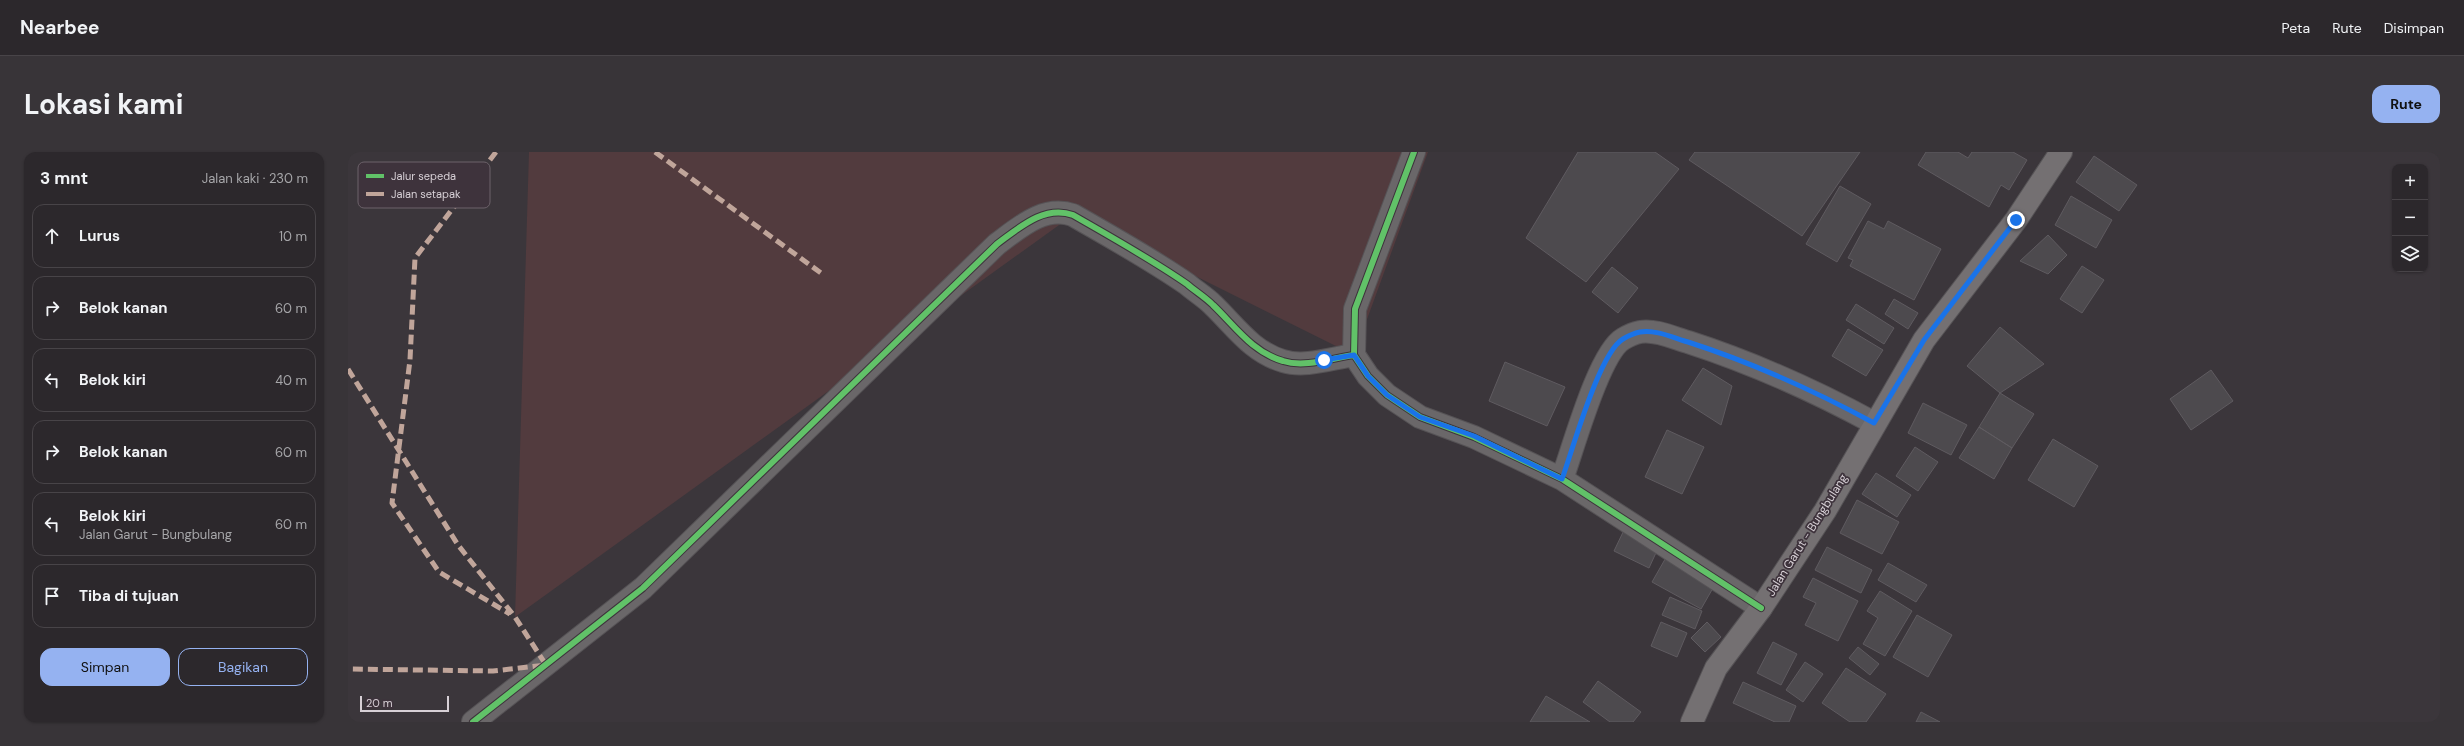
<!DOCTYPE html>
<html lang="id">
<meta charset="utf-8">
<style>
:root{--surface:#2c282c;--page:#383438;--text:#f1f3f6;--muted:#a6a6a9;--line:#484448;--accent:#95b2f1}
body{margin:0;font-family:"DM Sans",sans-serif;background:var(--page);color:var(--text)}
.controls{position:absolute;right:12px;top:12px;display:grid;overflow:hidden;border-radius:8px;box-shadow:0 1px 3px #0004}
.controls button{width:36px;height:36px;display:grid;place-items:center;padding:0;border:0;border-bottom:1px solid var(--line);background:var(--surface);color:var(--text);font:20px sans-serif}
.scale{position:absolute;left:12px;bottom:10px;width:89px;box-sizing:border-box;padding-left:4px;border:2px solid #d7d0d6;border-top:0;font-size:11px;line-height:14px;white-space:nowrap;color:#d7d0d6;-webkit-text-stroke:3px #3e333c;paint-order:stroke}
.stop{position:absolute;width:12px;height:12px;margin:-9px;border:3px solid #1a73e8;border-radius:50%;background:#fff}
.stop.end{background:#1a73e8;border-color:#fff;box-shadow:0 1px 4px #0008}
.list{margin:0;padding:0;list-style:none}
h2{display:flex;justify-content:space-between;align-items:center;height:52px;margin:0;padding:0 16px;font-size:17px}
h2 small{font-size:13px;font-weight:400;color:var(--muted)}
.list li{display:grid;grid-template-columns:26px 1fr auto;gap:12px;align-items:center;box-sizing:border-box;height:64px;margin:0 8px 8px;padding:0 8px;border:1px solid var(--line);border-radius:12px}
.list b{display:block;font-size:15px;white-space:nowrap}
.list p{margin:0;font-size:13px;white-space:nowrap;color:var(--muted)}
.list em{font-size:13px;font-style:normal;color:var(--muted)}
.actions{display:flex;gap:8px;padding:12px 16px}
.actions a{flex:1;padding:9px 0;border:1px solid var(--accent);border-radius:12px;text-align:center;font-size:14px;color:var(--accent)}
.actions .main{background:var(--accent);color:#111}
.icon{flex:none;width:22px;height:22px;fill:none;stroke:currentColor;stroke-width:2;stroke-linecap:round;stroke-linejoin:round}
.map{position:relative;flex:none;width:2092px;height:570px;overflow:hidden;border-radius:12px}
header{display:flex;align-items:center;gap:24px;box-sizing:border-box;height:56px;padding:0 20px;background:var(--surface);border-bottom:1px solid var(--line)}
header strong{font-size:19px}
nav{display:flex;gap:22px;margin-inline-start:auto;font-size:14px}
.intro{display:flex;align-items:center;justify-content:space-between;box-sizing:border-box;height:96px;padding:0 24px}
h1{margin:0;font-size:28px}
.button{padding:10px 18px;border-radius:12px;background:var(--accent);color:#111;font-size:14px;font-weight:700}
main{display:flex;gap:24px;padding:0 24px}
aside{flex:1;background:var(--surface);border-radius:12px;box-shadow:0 1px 3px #0004}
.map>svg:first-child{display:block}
.green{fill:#523b3e}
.building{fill:#4d4a4e;stroke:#5f5b60}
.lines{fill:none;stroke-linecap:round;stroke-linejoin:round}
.street-casing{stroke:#565356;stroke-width:24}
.primary-casing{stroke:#565356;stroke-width:24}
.street{stroke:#6a6769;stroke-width:22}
.primary{stroke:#747072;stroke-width:22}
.quiet{stroke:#c0a59a;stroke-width:5;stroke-dasharray:10 5;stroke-linecap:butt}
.cycleway-casing{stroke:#3e333c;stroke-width:8}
.cycleway{stroke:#61c268;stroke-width:6}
.route{stroke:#1a73e8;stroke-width:5}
.labels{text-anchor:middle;stroke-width:3.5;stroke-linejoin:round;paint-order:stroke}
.street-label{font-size:12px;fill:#d7d0d6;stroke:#3e333c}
.key{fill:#3e333c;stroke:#6c626a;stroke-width:1}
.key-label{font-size:11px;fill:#d7d0d6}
</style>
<header>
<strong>Nearbee</strong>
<nav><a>Peta</a><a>Rute</a><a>Disimpan</a></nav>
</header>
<div class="intro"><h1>Lokasi kami</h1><a class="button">Rute</a></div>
<main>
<aside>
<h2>3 mnt<small>Jalan kaki · 230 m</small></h2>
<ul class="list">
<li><svg class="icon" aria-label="ahead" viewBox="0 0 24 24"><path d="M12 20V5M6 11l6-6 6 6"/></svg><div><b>Lurus</b></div><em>10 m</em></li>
<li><svg class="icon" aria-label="right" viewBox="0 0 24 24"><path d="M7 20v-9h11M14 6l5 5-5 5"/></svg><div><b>Belok kanan</b></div><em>60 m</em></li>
<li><svg class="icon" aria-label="left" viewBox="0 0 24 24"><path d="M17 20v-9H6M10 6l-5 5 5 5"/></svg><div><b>Belok kiri</b></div><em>40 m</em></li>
<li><svg class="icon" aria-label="right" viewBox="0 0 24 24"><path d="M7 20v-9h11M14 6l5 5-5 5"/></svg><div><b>Belok kanan</b></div><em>60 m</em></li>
<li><svg class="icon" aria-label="left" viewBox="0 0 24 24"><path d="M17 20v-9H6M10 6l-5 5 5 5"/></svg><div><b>Belok kiri</b><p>Jalan Garut - Bungbulang</p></div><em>60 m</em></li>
<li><svg class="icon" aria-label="arrive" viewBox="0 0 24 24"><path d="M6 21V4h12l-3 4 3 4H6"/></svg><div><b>Tiba di tujuan</b></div></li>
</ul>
<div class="actions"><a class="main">Simpan</a><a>Bagikan</a></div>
</aside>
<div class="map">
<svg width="2092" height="570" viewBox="0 0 2092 570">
<rect width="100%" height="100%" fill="#3b363b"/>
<!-- green -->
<path class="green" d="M181,0H1080L1006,203L725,63L167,465Z"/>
<!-- building -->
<path class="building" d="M1230,0H1307L1331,17L1238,130L1178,86Z
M1347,0H1512L1454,84L1341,8Z
M1578,0H1610L1620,6L1624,0H1665L1679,8L1661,38L1653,33L1641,55L1570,13Z
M1746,4L1789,33L1771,59L1728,30Z
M1492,34L1523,52L1489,110L1458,92Z
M1723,44L1764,68L1748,96L1707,73Z
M1520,69L1536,77L1540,69L1593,97L1566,148L1502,114L1505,108L1500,106Z
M1700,83L1719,103L1700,122L1672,109Z
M1734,114L1756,128L1734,161L1712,147Z
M1264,115L1290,136L1270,161L1244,140Z
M1546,147L1570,161L1560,177L1537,162Z
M1508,152L1546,176L1536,192L1498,168Z
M1652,175L1696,212L1652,241L1619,214Z
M1500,177L1535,198L1518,224L1484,204Z
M1157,210L1217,235L1199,274L1141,249Z
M1355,216L1384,234L1373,273L1334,248Z
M1863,218L1885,249L1843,278L1822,247Z
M1652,241L1686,262L1664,296L1631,275Z
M1575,251L1619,273L1603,303L1560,281Z
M1631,275L1664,296L1646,327L1611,306Z
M1319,278L1356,295L1334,342L1297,325Z
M1705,287L1750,314L1726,355L1680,328Z
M1567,295L1590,310L1570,339L1548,324Z
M1528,321L1563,343L1549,365L1514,342Z
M1509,348L1551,370L1534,402L1492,381Z
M1277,376L1312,392L1301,416L1266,399Z
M1479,395L1524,418L1513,441L1467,418Z
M1320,402L1369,429L1353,457L1304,430Z
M1540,411L1579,433L1568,450L1530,428Z
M1465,426L1510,449L1490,489L1457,473L1468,451L1455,445Z
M1532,439L1564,459L1537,504L1515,492L1530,466L1519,459Z
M1322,445L1354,459L1347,477L1314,463Z
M1569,463L1604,483L1580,525L1545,505Z
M1313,470L1339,481L1329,505L1303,494Z
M1359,470L1373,485L1357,500L1343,486Z
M1425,490L1449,502L1433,533L1409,521Z
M1510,495L1531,512L1522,523L1501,506Z
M1457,510L1475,522L1455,550L1438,538Z
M1498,516L1538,542L1518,570H1502L1474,551Z
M1250,529L1293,560L1285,570H1262L1235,550Z
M1395,530L1448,554L1441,570H1427L1385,551Z
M1198,544L1242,570H1182Z
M1573,560L1592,570H1568Z"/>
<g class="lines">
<defs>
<path id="street" d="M1066,0L1007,157L1006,203L1020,224L1039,243L1072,265L1126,285L1214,327L1413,456
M1214,327C1225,297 1251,201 1275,187C1280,184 1287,181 1292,180C1307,177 1326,186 1340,190C1405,211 1467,239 1526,271
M125,570L295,436L649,92C672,75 696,53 725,63C763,85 803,107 839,132C847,139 857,145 865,153C887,174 904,200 935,209C957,216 984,206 1006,203"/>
<path id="primary" d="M1344,570L1368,516L1413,456L1477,359L1576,188L1668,68L1713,0"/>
</defs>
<!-- street casing -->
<use href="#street" class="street-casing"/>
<!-- primary casing -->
<use href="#primary" class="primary-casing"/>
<!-- street -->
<use href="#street" class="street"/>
<!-- primary -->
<use href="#primary" class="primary"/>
<!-- quiet -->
<path class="quiet" d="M148,0L67,106L62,208L44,351L91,420L162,462
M307,0L473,121
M0,217L110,393L167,465L198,513L145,519L0,517"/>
<defs>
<path id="cycleway" d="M1066,0L1007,157L1006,203L1020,224L1039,243L1072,265L1126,285L1214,327L1413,456
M125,570L295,436L649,92C672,75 696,53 725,63C763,85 803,107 839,132C847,139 857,145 865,153C887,174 904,200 935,209C957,216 984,206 1006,203"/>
</defs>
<!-- cycleway casing -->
<use href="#cycleway" class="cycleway-casing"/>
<!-- cycleway -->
<use href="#cycleway" class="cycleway"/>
</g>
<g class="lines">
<!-- route -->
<path class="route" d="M976,208L1006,203L1020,224L1039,243L1072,265L1126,284L1214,327C1225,297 1251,201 1275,187C1280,184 1287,181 1292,180C1307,177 1326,186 1340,190C1405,211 1467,239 1526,271L1576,188L1668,68"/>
</g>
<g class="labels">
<!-- street labels -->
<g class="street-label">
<text transform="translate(1459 383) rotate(-58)" y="4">Jalan Garut - Bungbulang</text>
</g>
</g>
<!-- legend -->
<rect x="10" y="10" width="132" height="46" rx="6" class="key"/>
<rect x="18" y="22" width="18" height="4" fill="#61c268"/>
<rect x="18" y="40" width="18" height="4" fill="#c0a59a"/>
<g class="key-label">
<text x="43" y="28">Jalur sepeda</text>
<text x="43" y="46">Jalan setapak</text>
</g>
</svg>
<div class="controls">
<button>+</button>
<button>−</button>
<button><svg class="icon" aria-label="layers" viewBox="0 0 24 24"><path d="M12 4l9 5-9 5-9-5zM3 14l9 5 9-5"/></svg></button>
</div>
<div class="scale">20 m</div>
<div class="stop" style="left:976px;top:208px"></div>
<div class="stop end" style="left:1668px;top:68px"></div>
</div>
</main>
